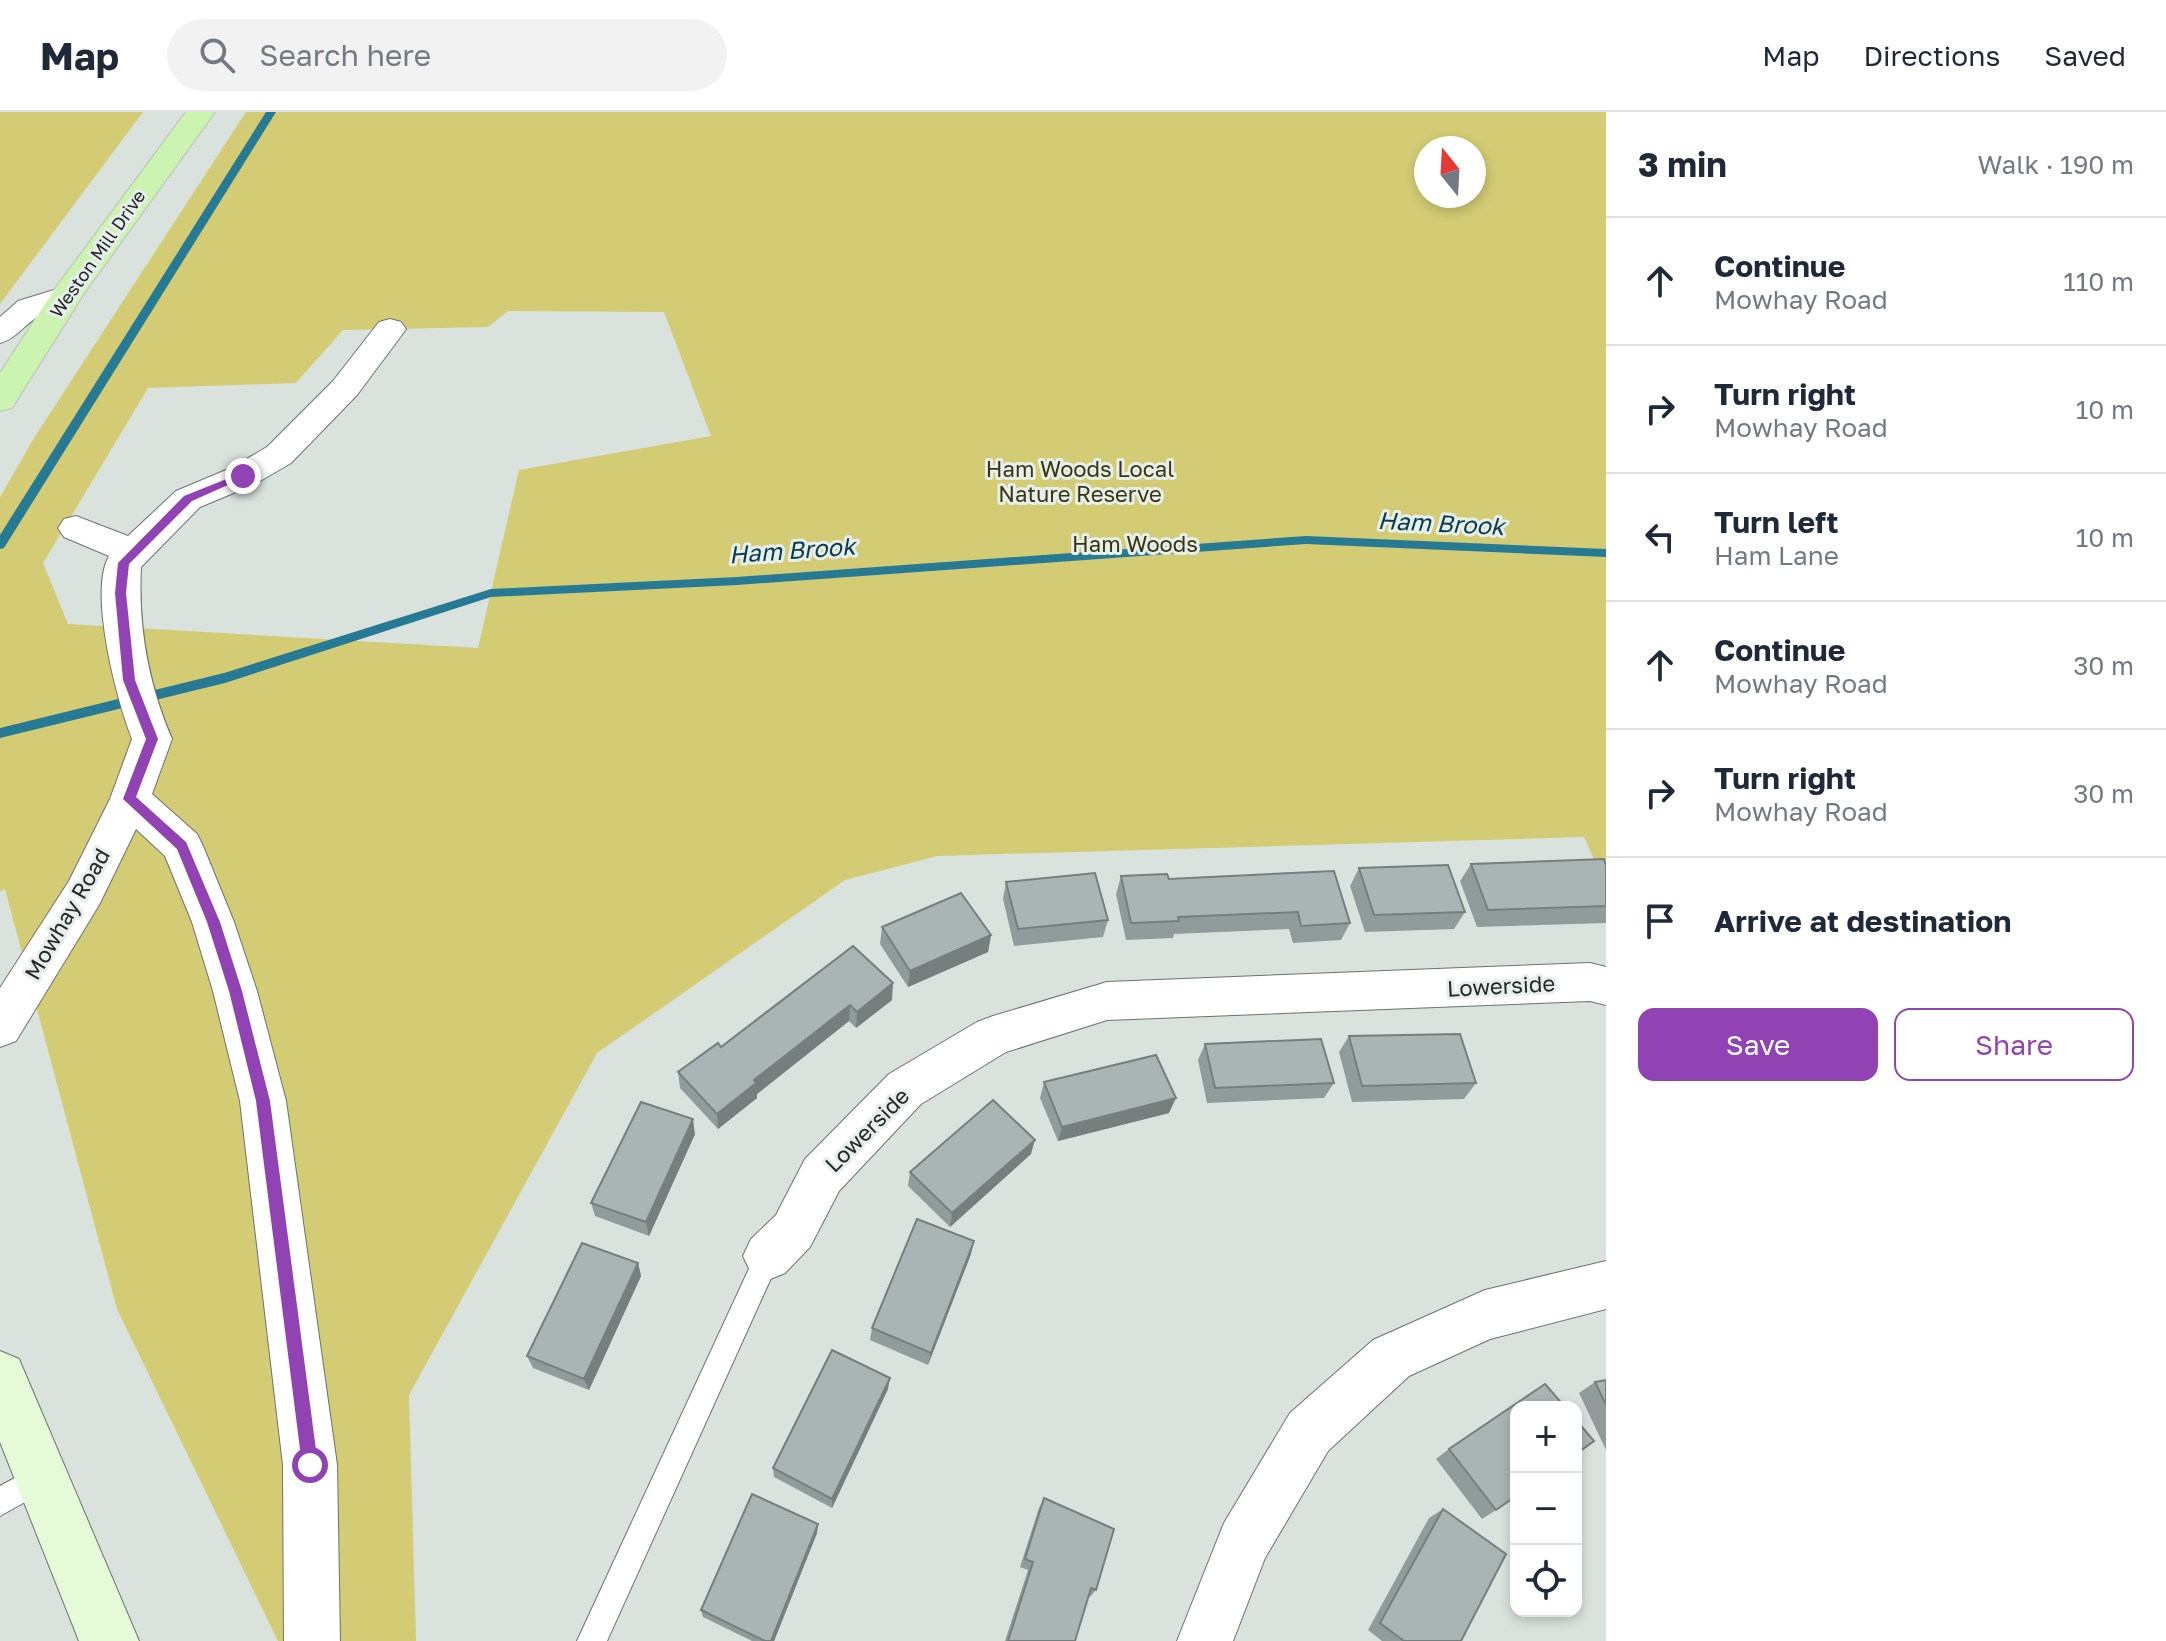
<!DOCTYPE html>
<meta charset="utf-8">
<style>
:root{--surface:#fff;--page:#f2f2f3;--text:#1f2937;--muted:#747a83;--line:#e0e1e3;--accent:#9243b3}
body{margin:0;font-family:"Golos Text",sans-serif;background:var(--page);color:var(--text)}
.controls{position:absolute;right:24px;bottom:24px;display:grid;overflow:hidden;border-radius:16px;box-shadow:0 4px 12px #0003}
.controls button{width:72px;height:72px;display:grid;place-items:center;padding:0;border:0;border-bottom:2px solid var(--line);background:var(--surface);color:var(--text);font:40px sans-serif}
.compass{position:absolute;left:1414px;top:24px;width:72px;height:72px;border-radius:50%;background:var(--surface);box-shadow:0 4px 12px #0003;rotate:342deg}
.stop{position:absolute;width:24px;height:24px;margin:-18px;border:6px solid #9243b3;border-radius:50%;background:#fff}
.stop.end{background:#9243b3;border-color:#fff;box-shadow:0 2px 8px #0008}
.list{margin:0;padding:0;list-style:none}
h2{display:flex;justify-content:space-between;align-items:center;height:104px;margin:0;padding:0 32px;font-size:34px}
h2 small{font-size:26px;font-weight:400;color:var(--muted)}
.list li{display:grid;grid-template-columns:52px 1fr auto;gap:24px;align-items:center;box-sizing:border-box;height:128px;padding:0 32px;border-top:2px solid var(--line)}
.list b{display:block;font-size:30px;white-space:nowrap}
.list p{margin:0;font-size:26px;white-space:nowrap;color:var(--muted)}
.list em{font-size:26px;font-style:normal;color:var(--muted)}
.actions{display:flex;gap:16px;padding:24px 32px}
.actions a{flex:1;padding:18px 0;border:2px solid var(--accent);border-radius:16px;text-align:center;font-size:28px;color:var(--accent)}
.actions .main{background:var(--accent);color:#fff}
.icon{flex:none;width:44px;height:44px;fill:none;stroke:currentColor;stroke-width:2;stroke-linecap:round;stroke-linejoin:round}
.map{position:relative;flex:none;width:1606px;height:1529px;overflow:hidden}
header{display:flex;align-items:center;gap:48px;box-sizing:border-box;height:112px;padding:0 40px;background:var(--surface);border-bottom:2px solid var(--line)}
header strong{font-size:38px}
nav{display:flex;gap:44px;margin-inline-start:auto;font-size:28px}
.search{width:560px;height:72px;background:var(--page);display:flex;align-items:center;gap:20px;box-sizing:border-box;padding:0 28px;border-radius:44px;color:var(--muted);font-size:30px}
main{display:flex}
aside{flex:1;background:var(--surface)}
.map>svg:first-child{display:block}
.green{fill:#d3cc74;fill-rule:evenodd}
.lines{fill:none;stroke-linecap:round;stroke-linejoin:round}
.stream{fill:#267a93;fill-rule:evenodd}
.lane-casing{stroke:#6b736f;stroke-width:2}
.street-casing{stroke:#6b736f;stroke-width:2}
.secondary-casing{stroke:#6b736f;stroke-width:2}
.primary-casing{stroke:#bdbebe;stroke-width:2}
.lane{fill:#fff;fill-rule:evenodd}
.street{fill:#fff;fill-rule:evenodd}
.secondary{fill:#e5fad7;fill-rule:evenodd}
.primary{fill:#caf4af;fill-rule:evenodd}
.wall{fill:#929b9b}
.shaded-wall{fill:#777e7e}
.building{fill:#aab4b4;stroke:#777e7e;stroke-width:2}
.route{fill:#9243b3}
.labels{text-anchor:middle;stroke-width:6;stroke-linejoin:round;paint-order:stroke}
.far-street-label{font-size:18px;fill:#242726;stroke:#e6efeb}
.park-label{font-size:22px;fill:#39350e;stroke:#e6efeb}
.street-label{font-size:22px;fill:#242726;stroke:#e6efeb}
.water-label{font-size:24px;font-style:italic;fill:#0b3c4c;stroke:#e6efeb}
</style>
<header>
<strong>Map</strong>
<div class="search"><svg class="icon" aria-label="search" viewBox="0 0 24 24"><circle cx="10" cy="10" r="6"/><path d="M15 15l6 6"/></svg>Search here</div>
<nav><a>Map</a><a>Directions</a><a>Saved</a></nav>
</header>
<main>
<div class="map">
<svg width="1606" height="1529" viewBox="0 0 1606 1529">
<rect width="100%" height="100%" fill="#d9e2dd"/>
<!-- green -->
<path class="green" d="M0,0H143L0,192Z
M246,0H1606V774L1584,725L937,744L845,768L597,941L409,1283L416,1529H278L117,1197L5,777L0,780V385L34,326ZM1426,36H1474V84H1426ZM508,199L664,200L711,324L519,358L478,536L68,512L43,451L148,276L296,271L343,218L488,215Z"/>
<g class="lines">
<!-- stream -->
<path class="stream" d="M266,0H276L4,436L0,437V423Z
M1306,424L1606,437V445L1306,432L737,473L491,485L225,571L0,626V616L224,561L491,477L737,465Z"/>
<defs>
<path id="lane" d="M768,1132L777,1135L781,1144L607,1529H577L759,1135Z
M42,1351L52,1355L56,1365L52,1375L0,1404V1374Z"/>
<path id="street" d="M67,174L78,176L82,183C74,196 56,195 42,202C26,210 18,226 0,231V205L18,189Z
M390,207L401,210L406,217L401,224L357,283L291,351L255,372L200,395L141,455C138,515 148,571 172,627L152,682L197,722L203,734L234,810L257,879L286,989L337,1353L340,1529H284L283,1353L240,989L213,879L192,810L165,744L136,717L99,793L16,929L0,935V876L69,769L110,687L132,627C117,589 88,480 109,444L64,425L58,416L64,407L76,404L128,424L176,379L231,356L267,335L333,269L379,210Z
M1590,851L1606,855V893L1590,889L1107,908L1006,940L921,992L839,1079L810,1135L785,1161L768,1168L751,1161L743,1144L751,1127L776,1103L805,1047L889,962L977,910L993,904L1107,870Z
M1606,1149V1197L1490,1227L1409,1264L1328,1339L1265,1446L1233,1529H1177L1224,1411L1290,1301L1373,1228L1485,1178Z"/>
<path id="secondary" d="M0,1239L19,1247L139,1529H79L0,1330Z"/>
<path id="primary" d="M186,0H215L83,183L12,296L0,299V261L57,174Z"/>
</defs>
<!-- lane casing -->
<use href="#lane" class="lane-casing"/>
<!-- street casing -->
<use href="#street" class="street-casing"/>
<!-- secondary casing -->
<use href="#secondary" class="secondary-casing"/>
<!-- primary casing -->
<use href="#primary" class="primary-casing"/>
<!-- lane -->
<use href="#lane" class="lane"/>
<!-- street -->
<use href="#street" class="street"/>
<!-- secondary -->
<use href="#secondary" class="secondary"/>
<!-- primary -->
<use href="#primary" class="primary"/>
</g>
<!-- wall -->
<path class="wall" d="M1471,752L1606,753V811L1477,815L1460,769Z
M1359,756L1465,800L1454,817L1365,820L1350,774Z
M1121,764L1169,767L1350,811L1341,828L1293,831L1289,817L1174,822L1173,826L1126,828L1116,782Z
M1006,770L1108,808L1103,825L1014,834L1003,787Z
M882,815L991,823L988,840L908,875L880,832Z
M853,834L892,888L856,916L849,909L757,982V986L718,1017L680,976L678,960L721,935Z
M1349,924L1476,971L1464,987L1352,990L1339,940Z
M1205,932L1334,971L1324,986L1207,991L1198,948Z
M1044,970L1169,1001L1058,1029L1040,986Z
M695,1022L649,1124L595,1104L591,1091Z
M1031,1042L950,1115L908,1074L910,1060Z
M971,1142L928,1253L870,1228L872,1216Z
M638,1151L641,1164L589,1278L533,1256L527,1244Z
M1606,1268V1338L1579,1281L1595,1270Z
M888,1277L832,1396L774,1365L773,1356Z
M1449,1337L1496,1398L1482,1407L1436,1347Z
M1044,1386L1096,1478L1090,1485L1088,1484L1075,1529H1005L1028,1458L1020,1455L1039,1396Z
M1443,1397L1461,1529H1382L1368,1518L1429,1406Z
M818,1412L817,1421L774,1529H752L703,1505L701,1498Z"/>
<!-- shaded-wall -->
<path class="shaded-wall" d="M991,823L988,840L908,875L910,859Z
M893,871L892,888L856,916L857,900Z
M850,893L849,909L757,982V986L718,1017L717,1002L754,968Z
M1176,986L1169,1001L1058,1029L1062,1015Z
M693,1007L695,1022L649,1124L646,1110Z
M1035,1028L1031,1042L950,1115L952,1101Z
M974,1129L971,1142L928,1253L931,1241Z
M638,1151L641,1164L589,1278L584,1267Z
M890,1266L888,1277L832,1396V1387Z
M818,1412L817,1421L774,1529H771Z"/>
<!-- building -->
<path class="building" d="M1604,747L1606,753V794L1488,798L1471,752Z
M1448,753L1465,800L1374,803L1359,756Z
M1334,759L1350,811L1301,814L1298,800L1178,805L1179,809L1131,811L1121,764L1167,762L1169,767Z
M1095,761L1108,808L1018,817L1006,770Z
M961,781L991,823L910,859L882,815Z
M853,834L893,871L857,900L850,893L754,968L756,971L717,1002L678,960L718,931L721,935Z
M1460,922L1476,971L1362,974L1349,924Z
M1321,927L1334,971L1215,976L1205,932Z
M1156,943L1176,986L1062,1015L1044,970Z
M993,988L1035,1028L952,1101L910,1060Z
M641,990L693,1007L646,1110L591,1091Z
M917,1107L974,1129L931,1241L872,1216Z
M582,1131L638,1151L584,1267L527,1244Z
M832,1238L890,1266L832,1387L773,1356Z
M1606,1268V1293L1595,1270Z
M1545,1272L1565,1295H1516V1384L1496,1398L1449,1337Z
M1576,1308L1594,1329L1576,1342Z
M752,1382L818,1412L771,1529H765L701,1498Z
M1044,1386L1114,1417L1096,1478L1091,1476L1075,1529H1008L1033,1450L1025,1447Z
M1443,1397L1506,1442L1461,1529H1404L1380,1511Z"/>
<!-- route -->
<path class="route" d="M239,362L248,364L192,389L129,452L126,481L135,568L158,627L136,685L186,730L220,810L242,879L270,989L318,1353L316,1359L310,1361L304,1359L302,1353L256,989L229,879L207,810L177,737L123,687L146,627L123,568L115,481L118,451L184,384Z"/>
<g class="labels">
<!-- far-street labels -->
<g class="far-street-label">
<text transform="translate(98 142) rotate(-55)" y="6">Weston Mill Drive</text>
</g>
<!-- park labels -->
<g class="park-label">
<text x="1080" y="365">Ham Woods Local<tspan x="1080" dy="25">Nature Reserve</tspan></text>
<text x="1135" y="440">Ham Woods</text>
</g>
<!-- street labels -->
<g class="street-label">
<text transform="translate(67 802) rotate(-60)" y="8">Mowhay Road</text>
<text transform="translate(1501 874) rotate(-3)" y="8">Lowerside</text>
<text transform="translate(867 1018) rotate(-45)" y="8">Lowerside</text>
</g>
<!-- water labels -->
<g class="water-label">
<text transform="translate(1441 412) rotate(3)" y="8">Ham Brook</text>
<text transform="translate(792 439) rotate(-4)" y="8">Ham Brook</text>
</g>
</g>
</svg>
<div class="controls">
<button>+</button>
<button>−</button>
<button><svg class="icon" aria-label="locate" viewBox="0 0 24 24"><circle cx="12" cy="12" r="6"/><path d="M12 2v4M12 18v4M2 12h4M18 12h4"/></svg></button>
</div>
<svg class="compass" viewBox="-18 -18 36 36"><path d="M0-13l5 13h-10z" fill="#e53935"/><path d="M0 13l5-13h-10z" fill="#747a83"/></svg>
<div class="stop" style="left:310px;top:1353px"></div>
<div class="stop end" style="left:243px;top:364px"></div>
</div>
<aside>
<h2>3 min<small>Walk · 190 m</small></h2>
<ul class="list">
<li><svg class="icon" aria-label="ahead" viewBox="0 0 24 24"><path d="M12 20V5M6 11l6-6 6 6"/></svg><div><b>Continue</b><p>Mowhay Road</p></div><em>110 m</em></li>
<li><svg class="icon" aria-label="right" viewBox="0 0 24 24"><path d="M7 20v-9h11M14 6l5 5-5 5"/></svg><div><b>Turn right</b><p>Mowhay Road</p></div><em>10 m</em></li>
<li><svg class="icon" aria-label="left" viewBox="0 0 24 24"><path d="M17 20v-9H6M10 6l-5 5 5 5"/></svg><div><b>Turn left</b><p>Ham Lane</p></div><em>10 m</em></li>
<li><svg class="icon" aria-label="ahead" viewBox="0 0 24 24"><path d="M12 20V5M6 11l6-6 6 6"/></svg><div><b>Continue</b><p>Mowhay Road</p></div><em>30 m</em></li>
<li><svg class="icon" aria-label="right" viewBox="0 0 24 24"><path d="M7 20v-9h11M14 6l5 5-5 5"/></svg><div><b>Turn right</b><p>Mowhay Road</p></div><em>30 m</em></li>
<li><svg class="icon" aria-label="arrive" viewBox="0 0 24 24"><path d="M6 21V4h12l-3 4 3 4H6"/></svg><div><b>Arrive at destination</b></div></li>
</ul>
<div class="actions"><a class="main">Save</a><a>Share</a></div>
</aside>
</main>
